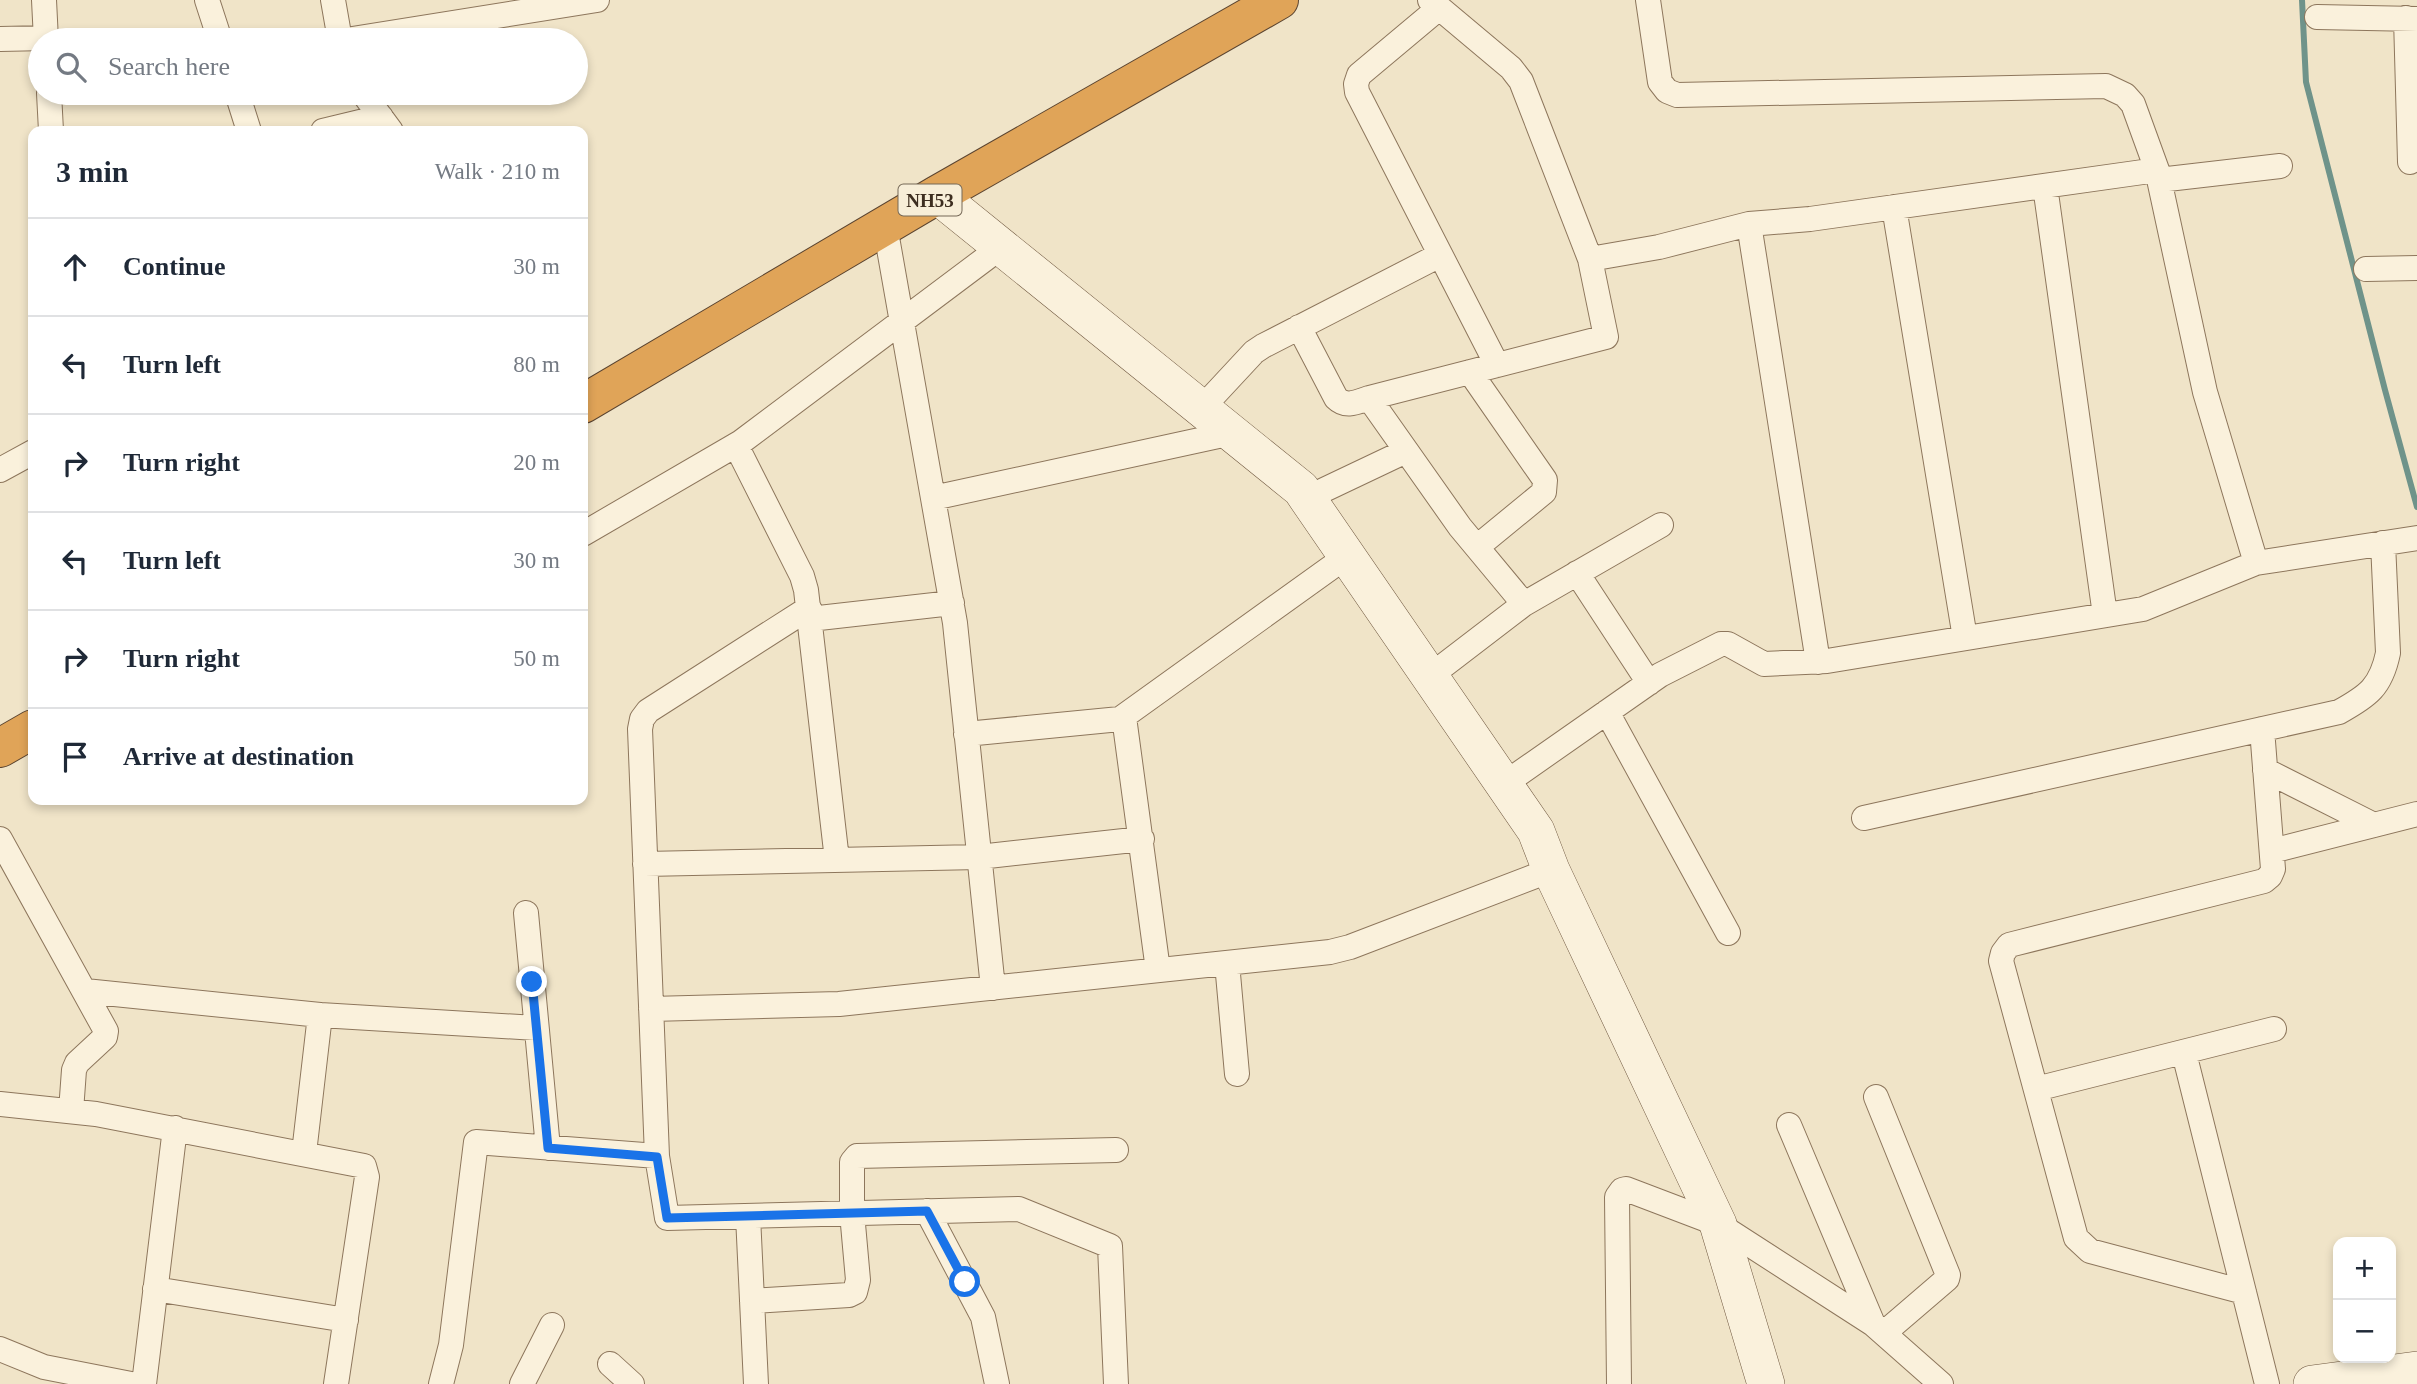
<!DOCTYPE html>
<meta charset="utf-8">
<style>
:root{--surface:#fff;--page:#f6f6f7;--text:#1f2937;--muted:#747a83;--line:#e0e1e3}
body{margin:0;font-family:Georgia,serif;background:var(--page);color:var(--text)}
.controls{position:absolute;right:21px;bottom:21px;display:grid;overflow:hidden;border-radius:14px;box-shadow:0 4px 10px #0003}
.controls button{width:63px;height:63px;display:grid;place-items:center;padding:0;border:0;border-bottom:2px solid var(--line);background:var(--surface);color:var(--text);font:35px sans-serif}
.stop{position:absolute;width:21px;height:21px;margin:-16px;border:5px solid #1a73e8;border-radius:50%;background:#fff}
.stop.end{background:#1a73e8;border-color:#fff;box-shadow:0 2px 7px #0008}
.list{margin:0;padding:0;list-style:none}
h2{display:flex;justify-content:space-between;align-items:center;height:91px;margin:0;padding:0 28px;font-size:30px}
h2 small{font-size:23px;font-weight:400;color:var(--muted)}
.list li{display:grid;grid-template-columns:46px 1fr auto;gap:21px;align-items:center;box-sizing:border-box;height:98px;padding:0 28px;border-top:2px solid var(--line)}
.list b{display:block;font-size:26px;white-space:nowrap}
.list em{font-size:23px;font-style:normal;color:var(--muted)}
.icon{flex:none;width:38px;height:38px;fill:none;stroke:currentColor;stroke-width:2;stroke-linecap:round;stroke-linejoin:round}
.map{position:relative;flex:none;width:2417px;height:1384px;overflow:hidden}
.search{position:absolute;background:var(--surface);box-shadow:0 4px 10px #0003;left:28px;top:28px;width:560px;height:77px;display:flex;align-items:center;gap:18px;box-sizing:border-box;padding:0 24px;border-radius:38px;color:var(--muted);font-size:26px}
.panel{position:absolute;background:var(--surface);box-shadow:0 4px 10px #0003;left:28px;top:126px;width:560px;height:679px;border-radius:14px}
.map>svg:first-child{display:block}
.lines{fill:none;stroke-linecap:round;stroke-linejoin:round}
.stream{stroke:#6f938a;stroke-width:6}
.street-casing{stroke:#8d765c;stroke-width:26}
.secondary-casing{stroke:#6f573f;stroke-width:38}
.highway-casing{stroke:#5b4430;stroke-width:40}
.street{stroke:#faf1dc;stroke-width:24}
.secondary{stroke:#faf1dc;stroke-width:37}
.highway{stroke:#e0a458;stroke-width:38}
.route{stroke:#1a73e8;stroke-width:9}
.labels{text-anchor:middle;stroke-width:5;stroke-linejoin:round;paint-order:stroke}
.shield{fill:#f7eed8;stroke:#756857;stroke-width:2}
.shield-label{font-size:19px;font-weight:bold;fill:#3d2e20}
</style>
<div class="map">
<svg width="2417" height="1384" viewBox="0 0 2417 1384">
<rect width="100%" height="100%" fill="#f0e4c8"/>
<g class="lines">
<!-- stream -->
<path class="stream" d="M2302,0L2306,82L2385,390L2417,507"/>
<defs>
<path id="street" d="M44,0L46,40
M207,0L220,40
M333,0L340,40
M1430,0L1511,68L1521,81L1590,259
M1648,0L1660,82L1667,91L1677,95L2106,86L2125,95L2133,104L2157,170
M1439,8L1359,75L1356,84L1357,92L1497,365
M2317,17L2417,19
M2406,18L2410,162
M0,39L46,38
M346,40L597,0
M49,93L51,131
M237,93L249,131
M363,93L391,131
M323,131L381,117
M2159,180L2280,166
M2045,186L2105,615
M1894,207L1965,638
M1749,224L1818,662
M885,226L955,623L993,988
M2366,269L2417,268
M1299,327L1336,398C1346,408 1357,402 1369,398
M1470,372L1545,480L1544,492L1477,547
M1201,409L1254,352L1263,346L1440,255
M736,445L802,576L806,590L837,860
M0,470L33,452
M933,498L1232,433
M1307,498L1406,451
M583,534L741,442L1001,247
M1577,573L1649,683
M1524,604L1661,525
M810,619L952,603
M1430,676L1524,604L1460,527L1369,398L1606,337L1590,259L1659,247L1749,224L1810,219L2157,170L2205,392L2256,563L2417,538
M1607,712L1728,933
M1124,717L1158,970
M966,734L1120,719L1347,556
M2265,770L2374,825
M1504,784L1660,675L1721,644H1728L1764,664L1827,661L2143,609L2256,563
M1864,818L2339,712C2368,696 2381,687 2388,653L2383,543
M0,839L106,1031L105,1037L77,1063L74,1070L71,1111
M2272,851L2417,814
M645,864L979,857L1142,839
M526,913L548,1148
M1227,963L1237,1074
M85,991L320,1015L536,1028
M651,1009L839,1004L1330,952L1350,947L1551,870
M2184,1053L2267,1384
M2036,1089L2274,1029
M1876,1097L1948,1275L1947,1279L1884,1333
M0,1104L96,1114L364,1166L367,1177L336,1384
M1789,1125L1873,1324
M304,1153L320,1015
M657,1156L640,729L642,719L648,711L809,608
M927,1211L983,1317L997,1384
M748,1216L756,1384
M155,1289L346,1320
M2244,1292L2090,1251L2076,1238L2001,961L2003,953L2009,945L2264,881L2270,876L2273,869L2262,729
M752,1301L849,1295L855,1292L858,1280L852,1213V1162L857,1156L1116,1150
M0,1349L44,1367L131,1384
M610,1364L632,1384
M144,1384L175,1128
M441,1384L451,1345L476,1142L657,1156L667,1218L1019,1209L1110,1246L1116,1384
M522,1384L552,1325
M1619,1384L1617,1197L1622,1190L1626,1189L1718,1224L1873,1324L1941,1384"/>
<path id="secondary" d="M937,195L1301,489L1307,498L1536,831L1551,870L1718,1224L1766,1384
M2312,1384L2417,1370"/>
<path id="highway" d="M583,404L937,195L1279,0
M0,748L33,729"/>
</defs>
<!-- street casing -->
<use href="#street" class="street-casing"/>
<!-- secondary casing -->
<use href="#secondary" class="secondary-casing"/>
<!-- highway casing -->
<use href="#highway" class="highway-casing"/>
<!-- street -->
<use href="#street" class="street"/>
<!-- secondary -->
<use href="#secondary" class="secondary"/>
<!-- highway -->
<use href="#highway" class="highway"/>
</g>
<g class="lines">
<!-- route -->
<path class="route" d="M532,982L548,1148L657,1157L667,1218L927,1211L965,1282"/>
</g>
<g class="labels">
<!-- shield labels -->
<rect class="shield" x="898.5" y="184.5" width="63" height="31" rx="5"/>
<g class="shield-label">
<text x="930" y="207">NH53</text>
</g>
</g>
</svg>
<div class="controls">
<button>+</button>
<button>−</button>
</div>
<div class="stop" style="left:965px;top:1282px"></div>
<div class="stop end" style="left:532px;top:982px"></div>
<div class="search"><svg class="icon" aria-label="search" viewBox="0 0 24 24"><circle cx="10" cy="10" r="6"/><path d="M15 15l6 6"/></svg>Search here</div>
<section class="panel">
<h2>3 min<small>Walk · 210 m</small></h2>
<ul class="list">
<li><svg class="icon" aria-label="ahead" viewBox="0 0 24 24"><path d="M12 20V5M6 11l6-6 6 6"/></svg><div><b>Continue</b></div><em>30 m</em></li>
<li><svg class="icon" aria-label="left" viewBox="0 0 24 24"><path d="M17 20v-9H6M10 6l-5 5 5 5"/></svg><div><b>Turn left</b></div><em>80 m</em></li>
<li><svg class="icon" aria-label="right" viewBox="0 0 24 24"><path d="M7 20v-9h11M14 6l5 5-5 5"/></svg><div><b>Turn right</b></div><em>20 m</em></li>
<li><svg class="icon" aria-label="left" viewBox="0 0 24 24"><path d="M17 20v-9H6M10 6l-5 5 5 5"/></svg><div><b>Turn left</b></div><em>30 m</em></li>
<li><svg class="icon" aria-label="right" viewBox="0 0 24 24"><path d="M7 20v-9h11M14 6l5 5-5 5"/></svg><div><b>Turn right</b></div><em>50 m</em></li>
<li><svg class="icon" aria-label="arrive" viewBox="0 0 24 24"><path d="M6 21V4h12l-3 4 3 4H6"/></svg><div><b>Arrive at destination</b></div></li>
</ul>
</section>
</div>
